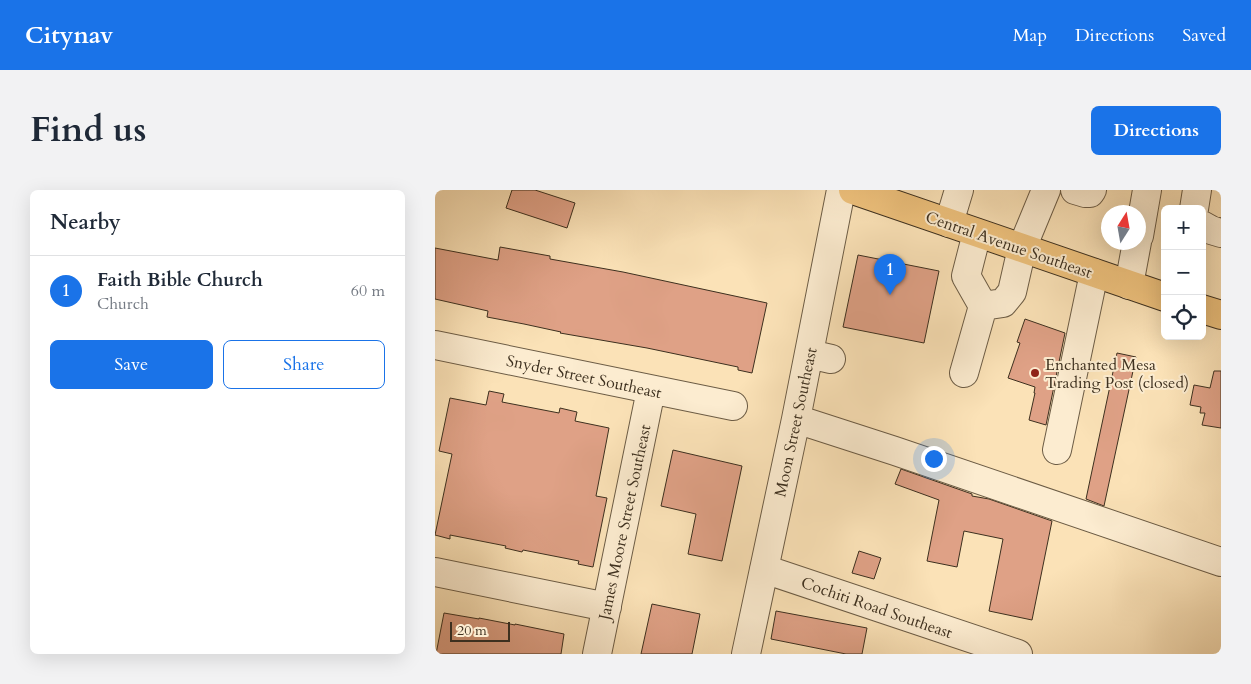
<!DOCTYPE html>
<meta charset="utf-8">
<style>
:root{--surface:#fff;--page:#f2f2f3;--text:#1f2937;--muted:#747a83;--line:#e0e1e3;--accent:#1a73e8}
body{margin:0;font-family:Cardo,serif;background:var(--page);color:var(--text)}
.controls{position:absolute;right:15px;top:15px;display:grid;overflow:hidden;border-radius:8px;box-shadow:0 5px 20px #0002}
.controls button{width:45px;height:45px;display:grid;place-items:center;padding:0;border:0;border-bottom:1px solid var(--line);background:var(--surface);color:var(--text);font:25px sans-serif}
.compass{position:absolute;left:666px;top:15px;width:45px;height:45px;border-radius:50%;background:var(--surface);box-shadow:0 5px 20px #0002;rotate:11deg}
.scale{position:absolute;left:15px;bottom:12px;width:60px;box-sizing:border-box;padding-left:5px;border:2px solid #3d301f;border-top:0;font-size:14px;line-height:18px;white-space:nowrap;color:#3d301f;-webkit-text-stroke:4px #fcecd0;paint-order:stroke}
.you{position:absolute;left:498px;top:268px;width:18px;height:18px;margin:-12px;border:4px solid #fff;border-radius:50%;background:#1a73e8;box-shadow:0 0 0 8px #1a73e833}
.badge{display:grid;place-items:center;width:32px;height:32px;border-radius:50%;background:var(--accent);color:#fff;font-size:16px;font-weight:700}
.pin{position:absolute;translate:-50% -41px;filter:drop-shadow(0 1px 2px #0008)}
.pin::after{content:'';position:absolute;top:26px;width:18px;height:15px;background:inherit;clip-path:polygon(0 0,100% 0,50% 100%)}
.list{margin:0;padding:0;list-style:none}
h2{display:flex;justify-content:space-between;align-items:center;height:65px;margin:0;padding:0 20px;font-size:21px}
h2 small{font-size:16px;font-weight:400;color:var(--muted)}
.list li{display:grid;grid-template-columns:32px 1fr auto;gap:15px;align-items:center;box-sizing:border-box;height:70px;padding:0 20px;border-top:1px solid var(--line)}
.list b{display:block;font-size:19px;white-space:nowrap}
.list p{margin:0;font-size:16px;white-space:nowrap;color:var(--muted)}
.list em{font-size:16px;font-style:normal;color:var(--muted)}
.actions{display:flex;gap:10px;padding:15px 20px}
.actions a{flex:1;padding:11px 0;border:1px solid var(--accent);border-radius:8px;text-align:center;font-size:18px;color:var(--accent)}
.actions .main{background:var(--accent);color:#fff}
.icon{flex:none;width:28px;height:28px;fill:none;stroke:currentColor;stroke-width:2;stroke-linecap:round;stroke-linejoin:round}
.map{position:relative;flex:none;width:786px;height:464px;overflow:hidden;border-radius:8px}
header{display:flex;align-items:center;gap:30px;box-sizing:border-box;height:70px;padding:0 25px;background:var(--accent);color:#fff}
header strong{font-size:24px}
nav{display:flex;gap:28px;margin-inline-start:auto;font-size:18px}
.intro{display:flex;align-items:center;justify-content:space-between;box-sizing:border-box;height:120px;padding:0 30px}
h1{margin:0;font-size:35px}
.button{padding:12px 22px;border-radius:8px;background:var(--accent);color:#fff;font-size:18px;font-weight:700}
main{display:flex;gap:30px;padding:0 30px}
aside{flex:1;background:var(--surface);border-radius:8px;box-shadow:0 5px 20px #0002}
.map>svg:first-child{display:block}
.building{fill:#dfa186;stroke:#3d301f}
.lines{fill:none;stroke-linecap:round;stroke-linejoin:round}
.minor-casing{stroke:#6c5c45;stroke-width:30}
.major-casing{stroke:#3d301f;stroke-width:30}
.minor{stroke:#fcecd0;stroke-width:28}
.major{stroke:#eec17c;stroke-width:28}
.poi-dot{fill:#8f2418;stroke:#fcecd0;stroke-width:2}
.labels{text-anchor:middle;stroke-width:4;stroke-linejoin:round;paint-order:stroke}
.street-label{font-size:16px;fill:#3d301f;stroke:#fcecd0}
.poi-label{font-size:16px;fill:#3d301f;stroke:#fcecd0;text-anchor:start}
</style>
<header>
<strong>Citynav</strong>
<nav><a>Map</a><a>Directions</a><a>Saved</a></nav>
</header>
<div class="intro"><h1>Find us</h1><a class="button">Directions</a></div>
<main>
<aside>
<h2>Nearby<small></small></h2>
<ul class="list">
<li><span class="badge">1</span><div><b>Faith Bible Church</b><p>Church</p></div><em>60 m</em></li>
</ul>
<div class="actions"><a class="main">Save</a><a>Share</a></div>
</aside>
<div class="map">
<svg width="786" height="464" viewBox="0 0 786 464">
<rect width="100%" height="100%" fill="#fbe2b7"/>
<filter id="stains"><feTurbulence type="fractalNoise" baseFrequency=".004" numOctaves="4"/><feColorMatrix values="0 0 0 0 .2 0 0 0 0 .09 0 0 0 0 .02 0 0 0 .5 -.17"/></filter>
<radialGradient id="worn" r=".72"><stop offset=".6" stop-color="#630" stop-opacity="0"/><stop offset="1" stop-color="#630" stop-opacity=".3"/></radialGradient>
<!-- building -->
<path class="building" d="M77,0H100L140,13L132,38L71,18Z
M65,57L115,66V69L188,82L332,113L317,183L303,180V177L212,158L125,143L126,142L89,134L52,127L53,121L0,109V58L63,70Z
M423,65L504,81L489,153L408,137Z
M590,129L630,143L611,235L594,230L600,203H599L600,197L573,188L585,153L582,152Z
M682,163L701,167L669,316L651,309Z
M779,181H786V238L767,235L770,223H765L766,217L755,215L759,195L775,198Z
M54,201L69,204L67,212L124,223L125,218L142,222L140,231L174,238L161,306L172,308L158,377L143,374L144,371L88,360L87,362L70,358L71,356L15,345V349L0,345L17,264L4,261L15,208L51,215Z
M238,260L307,276L287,371L253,364L261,324L226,316Z
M466,279L537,304V306L554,309L617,331L597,430L554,421L568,349L529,341L522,377L492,371L504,310L460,294Z
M424,361L446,368L439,389L417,383Z
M217,414L265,424L257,464H206Z
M341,421L432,438L427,464H411L336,449Z
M9,423L44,429V428L80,435V434L129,444L126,464H1Z"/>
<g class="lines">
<defs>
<path id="minor" d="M640,0L650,3H655L657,0
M759,19L762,0
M514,33L524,0
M767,35L776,40L786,43
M704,46L712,0
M694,95L702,52
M548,116L568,113L577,102L587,58L611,0
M0,155L298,216
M374,164L396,169
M529,183L548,116L531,86L542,43
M361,229L460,261L786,372
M622,260L659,83
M329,379L583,464
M0,382L172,417
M162,464L216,200
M311,464L361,229L406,0"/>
<path id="major" d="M418,0L730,107
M767,119L786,125"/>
</defs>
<!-- minor casing -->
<use href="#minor" class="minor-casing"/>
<!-- major casing -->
<use href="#major" class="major-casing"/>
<!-- minor -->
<use href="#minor" class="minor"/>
<!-- major -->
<use href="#major" class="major"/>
</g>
<!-- markers -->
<circle class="poi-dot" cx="600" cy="183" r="5"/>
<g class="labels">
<!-- street labels -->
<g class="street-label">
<text transform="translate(574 54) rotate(19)" y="6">Central Avenue Southeast</text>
<text transform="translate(149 186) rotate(12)" y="6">Snyder Street Southeast</text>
<text transform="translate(360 232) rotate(-78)" y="6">Moon Street Southeast</text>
<text transform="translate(189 332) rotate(-78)" y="6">James Moore Street Southeast</text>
<text transform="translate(442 417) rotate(19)" y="6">Cochiti Road Southeast</text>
</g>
<!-- poi labels -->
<g class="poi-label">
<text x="610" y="180">Enchanted Mesa<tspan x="610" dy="18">Trading Post (closed)</tspan></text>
</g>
</g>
<rect width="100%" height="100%" filter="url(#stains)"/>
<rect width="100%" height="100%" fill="url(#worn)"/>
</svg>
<div class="controls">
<button>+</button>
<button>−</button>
<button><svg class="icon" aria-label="locate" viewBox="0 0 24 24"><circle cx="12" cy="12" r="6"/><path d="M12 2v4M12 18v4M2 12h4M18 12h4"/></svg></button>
</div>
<svg class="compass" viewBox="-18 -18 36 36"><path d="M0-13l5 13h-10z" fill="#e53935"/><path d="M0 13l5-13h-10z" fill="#747a83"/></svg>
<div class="scale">20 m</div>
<div class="you"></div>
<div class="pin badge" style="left:455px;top:105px">1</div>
</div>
</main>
